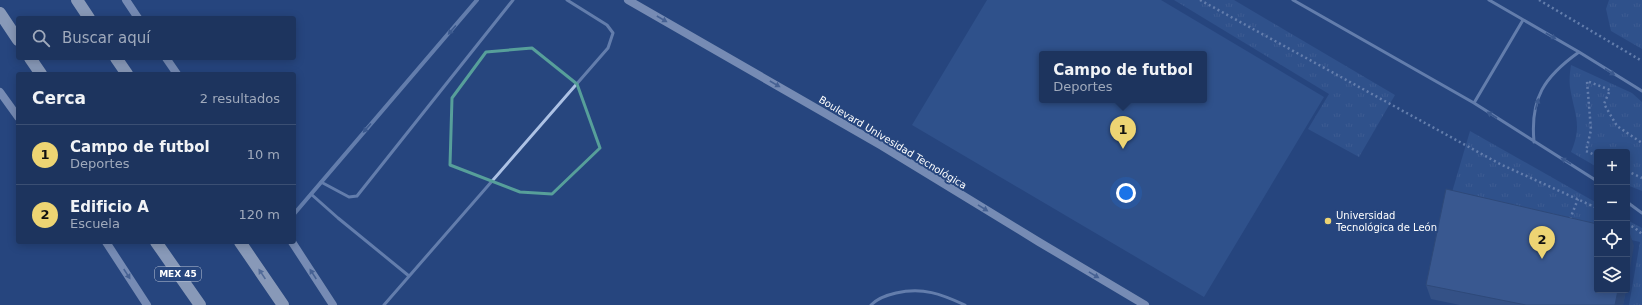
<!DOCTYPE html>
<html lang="es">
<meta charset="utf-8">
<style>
:root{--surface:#1d345e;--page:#2a3f67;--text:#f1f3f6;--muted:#a0aabc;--line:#3b4f73;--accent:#edd473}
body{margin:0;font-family:"DejaVu Sans",sans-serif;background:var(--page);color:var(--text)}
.controls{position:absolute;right:12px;bottom:12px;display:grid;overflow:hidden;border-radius:4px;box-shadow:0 2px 10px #0003}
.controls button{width:36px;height:36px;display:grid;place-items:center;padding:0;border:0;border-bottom:1px solid var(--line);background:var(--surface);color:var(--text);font:20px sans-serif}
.you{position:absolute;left:1126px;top:193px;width:14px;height:14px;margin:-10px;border:3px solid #fff;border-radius:50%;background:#1a73e8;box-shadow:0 0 0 6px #1a73e833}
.badge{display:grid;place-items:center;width:26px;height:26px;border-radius:50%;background:var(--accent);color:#111;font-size:13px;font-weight:700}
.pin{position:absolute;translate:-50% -33px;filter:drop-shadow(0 1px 2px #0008)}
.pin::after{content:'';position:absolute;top:21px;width:14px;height:12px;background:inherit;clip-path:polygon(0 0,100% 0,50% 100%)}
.popup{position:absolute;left:1039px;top:51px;width:168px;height:52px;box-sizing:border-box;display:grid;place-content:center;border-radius:4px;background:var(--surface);filter:drop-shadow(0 1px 3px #0005);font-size:13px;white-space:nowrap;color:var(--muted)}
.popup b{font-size:15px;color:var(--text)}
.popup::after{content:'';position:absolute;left:50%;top:100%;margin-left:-8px;border:8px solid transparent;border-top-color:var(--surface)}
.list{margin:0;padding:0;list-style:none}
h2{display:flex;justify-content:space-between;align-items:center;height:52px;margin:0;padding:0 16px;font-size:17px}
h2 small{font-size:13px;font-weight:400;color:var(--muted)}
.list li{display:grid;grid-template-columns:26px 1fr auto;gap:12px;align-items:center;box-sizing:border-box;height:60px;padding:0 16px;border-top:1px solid var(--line)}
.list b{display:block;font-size:15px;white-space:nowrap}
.list p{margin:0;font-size:13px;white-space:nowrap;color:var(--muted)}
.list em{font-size:13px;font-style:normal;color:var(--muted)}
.icon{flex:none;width:22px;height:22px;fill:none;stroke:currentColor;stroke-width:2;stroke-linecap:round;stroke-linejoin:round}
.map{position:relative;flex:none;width:1642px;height:305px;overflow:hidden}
.search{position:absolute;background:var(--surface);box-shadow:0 2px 10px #0003;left:16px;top:16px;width:280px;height:44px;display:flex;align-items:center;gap:10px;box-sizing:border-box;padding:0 14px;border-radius:4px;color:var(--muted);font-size:15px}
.panel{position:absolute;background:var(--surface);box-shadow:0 2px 10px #0003;left:16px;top:72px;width:280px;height:172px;border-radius:4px}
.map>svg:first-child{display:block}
.park{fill:url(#park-tufts)}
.pitch{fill:#3b5f9c;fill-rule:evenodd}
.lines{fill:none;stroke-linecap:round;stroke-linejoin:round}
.path{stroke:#adc2e5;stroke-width:2.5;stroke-dasharray:2 3;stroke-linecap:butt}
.lane{stroke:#adc2e5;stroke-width:3}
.street{stroke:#adc2e5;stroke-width:4}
.secondary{stroke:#d7e1f5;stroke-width:8}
.highway{stroke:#fff;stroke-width:12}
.wall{fill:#456090}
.shaded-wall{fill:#384e75}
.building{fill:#5070a7;stroke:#384e75}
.oneway{fill:#6d84ae}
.oneway2{fill:#5671a2}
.oneway3{fill:#8899b8}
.marked{fill:none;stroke:#579f9a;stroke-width:3;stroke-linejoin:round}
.poi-dot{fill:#edd473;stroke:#27467e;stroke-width:1.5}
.labels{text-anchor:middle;stroke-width:4;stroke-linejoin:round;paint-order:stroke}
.shield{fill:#27467e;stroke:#bec8d8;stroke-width:1}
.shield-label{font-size:9px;font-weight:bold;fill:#fff}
.street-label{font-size:10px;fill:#fff;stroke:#27467e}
.poi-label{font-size:10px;fill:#fff;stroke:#27467e;text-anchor:start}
</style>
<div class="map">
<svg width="1642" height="305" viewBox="0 0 1642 305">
<defs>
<pattern id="park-tufts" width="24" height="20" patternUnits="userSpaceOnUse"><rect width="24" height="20" fill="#3b5f9c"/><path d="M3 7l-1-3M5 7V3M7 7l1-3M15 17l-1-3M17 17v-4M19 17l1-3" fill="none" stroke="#5877ab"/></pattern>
</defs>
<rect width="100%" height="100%" fill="#27467e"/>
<!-- park -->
<path class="park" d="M1174,0H1234L1395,95L1359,157L1308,129L1329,94Z
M1609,0H1642V49L1611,31L1606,9Z
M1571,65L1632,93L1642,102V191L1627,185V152H1597V167L1571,152C1583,124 1574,114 1570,87C1569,80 1570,72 1571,65Z
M1470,131L1597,203V232L1450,199Z
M1627,220L1642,228V305H1629L1640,242L1627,239Z"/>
<!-- pitch -->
<path class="pitch" d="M987,0H1161L1324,97L1204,297L912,125ZM1042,54H1204V100H1042Z"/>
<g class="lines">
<!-- path -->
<path class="path" d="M1200,0L1500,164L1597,208
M1539,0L1642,61
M1597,156L1586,151L1591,130L1587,81L1610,90L1604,104L1617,126L1642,143
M1627,171L1642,178
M1570,219L1578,199
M1627,224L1635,228L1642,234"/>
<!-- lane -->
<path class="lane" d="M1293,0L1474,103L1597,181
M1489,0L1579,52L1642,91
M1474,103L1523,20
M1534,142C1530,98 1544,77 1579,52
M321,182L349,197L357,196L513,0
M311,194L338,218L409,276
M1627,202L1642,213
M384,305L608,48L613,33L607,25L567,0
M871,305C878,298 887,295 896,293C923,287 941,294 965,305"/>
<!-- street -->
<path class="street" d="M294,214L477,0"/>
<!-- secondary -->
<path class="secondary" d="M126,0L138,18
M628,0L882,146L1039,242L1145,305
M166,58L177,74
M0,92L18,117
M106,242L147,305
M292,242L333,305"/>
<!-- highway -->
<path class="highway" d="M77,0L89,18
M0,13L18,40
M30,58L41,74
M116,58L127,74
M156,242L200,305
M240,242L283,305"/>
</g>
<!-- wall -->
<path class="wall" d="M1426,285L1597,290H1626L1623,305H1460L1431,299Z"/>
<!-- shaded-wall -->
<path class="shaded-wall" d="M1629,231L1634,246L1627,284V241Z
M1618,290H1626L1623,305H1615Z"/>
<!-- building -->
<path class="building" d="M1446,189L1597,224V290H1618L1615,305H1526L1426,285Z
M1627,231H1629L1627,241Z"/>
<!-- one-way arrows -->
<defs><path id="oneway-solid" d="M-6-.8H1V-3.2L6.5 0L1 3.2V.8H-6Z"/></defs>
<g class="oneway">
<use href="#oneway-solid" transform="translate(662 19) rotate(30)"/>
<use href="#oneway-solid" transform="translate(775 84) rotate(30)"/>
<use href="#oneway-solid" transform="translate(983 208) rotate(32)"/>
<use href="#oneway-solid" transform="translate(127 274) rotate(57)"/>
<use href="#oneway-solid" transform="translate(313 274) rotate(-123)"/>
<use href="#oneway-solid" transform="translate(1094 275) rotate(31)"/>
</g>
<g class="oneway2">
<use href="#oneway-solid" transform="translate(452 30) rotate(131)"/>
<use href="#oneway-solid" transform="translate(1551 36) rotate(30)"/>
<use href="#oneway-solid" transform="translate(1610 72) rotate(33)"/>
<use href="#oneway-solid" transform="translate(1537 104) rotate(-75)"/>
<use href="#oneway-solid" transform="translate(1492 115) rotate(-147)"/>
<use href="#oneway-solid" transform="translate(367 128) rotate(131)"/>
<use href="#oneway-solid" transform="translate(1566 161) rotate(-149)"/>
</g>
<use class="oneway3" href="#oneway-solid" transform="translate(262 274) rotate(-124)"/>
<!-- marked area -->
<path d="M0 0H1642V305H0ZM532,48L577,84L600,148L552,194L520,192L450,165L452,98L486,52Z" fill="#27467e" fill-opacity=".55" fill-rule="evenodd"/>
<path class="marked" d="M532,48L577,84L600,148L552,194L520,192L450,165L452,98L486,52Z"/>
<!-- markers -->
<circle class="poi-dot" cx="1328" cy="221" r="4"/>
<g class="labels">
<!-- shield labels -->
<rect class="shield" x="155" y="267" width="46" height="14" rx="3"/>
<g class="shield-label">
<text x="178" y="277">MEX 45</text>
</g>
<!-- street labels -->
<g class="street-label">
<text transform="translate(893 142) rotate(31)" y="4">Boulevard Univesidad Tecnológica</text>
</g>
<!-- poi labels -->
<g class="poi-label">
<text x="1336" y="219">Universidad<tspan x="1336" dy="12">Tecnológica de León</tspan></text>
</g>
</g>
</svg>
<div class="controls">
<button>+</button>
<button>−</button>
<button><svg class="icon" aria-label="locate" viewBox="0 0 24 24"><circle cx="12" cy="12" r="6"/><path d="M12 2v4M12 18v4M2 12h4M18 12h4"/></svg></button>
<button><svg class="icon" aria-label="layers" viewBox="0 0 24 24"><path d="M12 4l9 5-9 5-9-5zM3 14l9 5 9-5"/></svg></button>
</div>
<div class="you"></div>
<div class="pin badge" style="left:1123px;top:149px">1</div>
<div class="popup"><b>Campo de futbol</b>Deportes</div>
<div class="pin badge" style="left:1542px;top:259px">2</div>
<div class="search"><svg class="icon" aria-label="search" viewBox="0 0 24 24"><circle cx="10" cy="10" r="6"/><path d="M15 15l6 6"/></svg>Buscar aquí</div>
<section class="panel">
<h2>Cerca<small>2 resultados</small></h2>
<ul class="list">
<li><span class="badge">1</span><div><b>Campo de futbol</b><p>Deportes</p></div><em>10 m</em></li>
<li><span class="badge">2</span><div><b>Edificio A</b><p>Escuela</p></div><em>120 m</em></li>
</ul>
</section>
</div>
